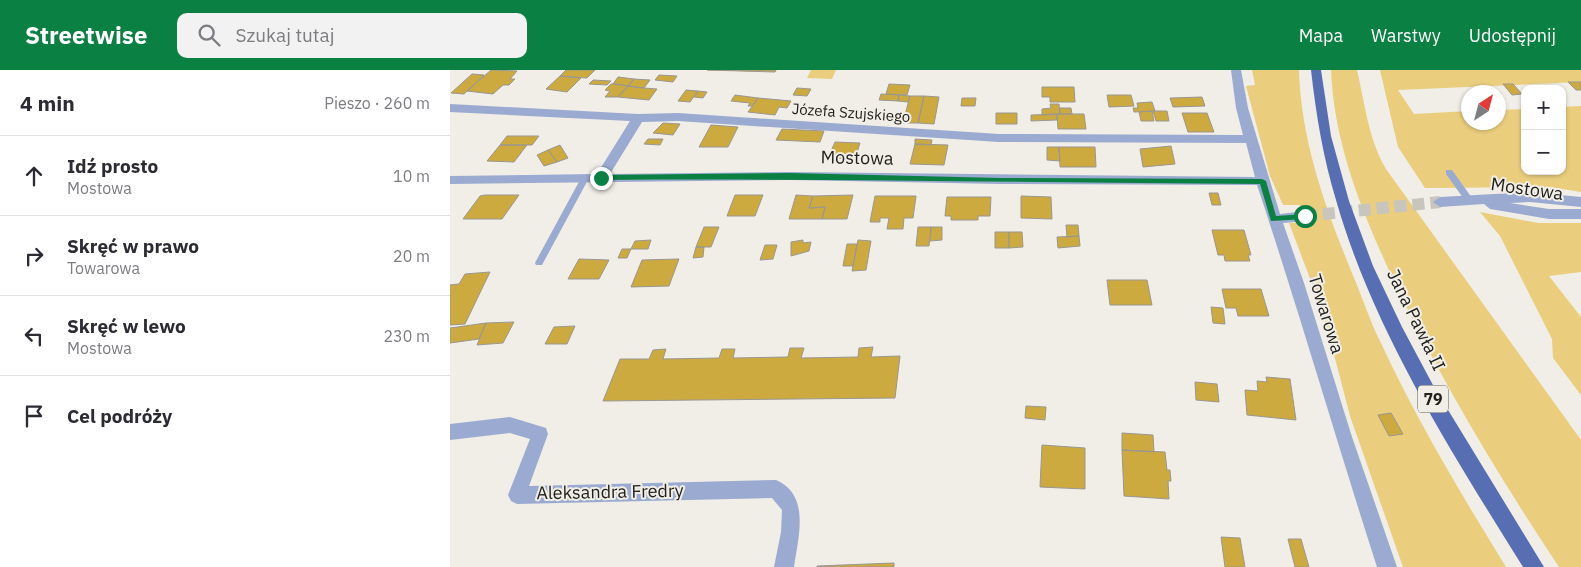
<!DOCTYPE html>
<html lang="pl">
<meta charset="utf-8">
<style>
:root{--surface:#fff;--page:#f2f2f3;--text:#2b2b33;--muted:#7c7c81;--line:#e1e1e2;--accent:#0b8043}
body{margin:0;font-family:"IBM Plex Sans",sans-serif;background:var(--page);color:var(--text)}
.controls{position:absolute;right:15px;top:15px;display:grid;overflow:hidden;border-radius:10px;box-shadow:0 1px 4px #0004}
.controls button{width:45px;height:45px;display:grid;place-items:center;padding:0;border:0;border-bottom:1px solid var(--line);background:var(--surface);color:var(--text);font:25px sans-serif}
.compass{position:absolute;left:1011px;top:15px;width:45px;height:45px;border-radius:50%;background:var(--surface);box-shadow:0 1px 4px #0004;rotate:36deg}
.stop{position:absolute;width:15px;height:15px;margin:-11px;border:4px solid #0b8043;border-radius:50%;background:#fff}
.stop.end{background:#0b8043;border-color:#fff;box-shadow:0 1px 5px #0008}
.list{margin:0;padding:0;list-style:none}
h2{display:flex;justify-content:space-between;align-items:center;height:65px;margin:0;padding:0 20px;font-size:21px}
h2 small{font-size:16px;font-weight:400;color:var(--muted)}
.list li{display:grid;grid-template-columns:32px 1fr auto;gap:15px;align-items:center;box-sizing:border-box;height:80px;padding:0 20px;border-top:1px solid var(--line)}
.list b{display:block;font-size:19px;white-space:nowrap}
.list p{margin:0;font-size:16px;white-space:nowrap;color:var(--muted)}
.list em{font-size:16px;font-style:normal;color:var(--muted)}
.icon{flex:none;width:28px;height:28px;fill:none;stroke:currentColor;stroke-width:2;stroke-linecap:round;stroke-linejoin:round}
.map{position:relative;flex:none;width:1131px;height:497px;overflow:hidden}
header{display:flex;align-items:center;gap:30px;box-sizing:border-box;height:70px;padding:0 25px;background:var(--accent);color:#fff}
header strong{font-size:24px}
nav{display:flex;gap:28px;margin-inline-start:auto;font-size:18px}
.search{width:350px;height:45px;background:var(--page);display:flex;align-items:center;gap:12px;box-sizing:border-box;padding:0 18px;border-radius:10px;color:var(--muted);font-size:19px}
main{display:flex}
aside{flex:1;background:var(--surface)}
.map>svg:first-child{display:block}
.green{fill:#eace7e}
.building{fill:#ccaa40;stroke:#9a9791}
.lines{fill:none;stroke-linecap:round;stroke-linejoin:round}
.street-tunnel{stroke:#c7c5be;stroke-width:12;stroke-dasharray:12 6;stroke-linecap:butt}
.lane{fill:#9baad0;fill-rule:evenodd}
.street{fill:#9baad0;fill-rule:evenodd}
.primary{fill:#586eb2;fill-rule:evenodd}
.route{fill:#0b8043}
.labels{text-anchor:middle;stroke-width:4;stroke-linejoin:round;paint-order:stroke}
.far-street-label{font-size:15px;fill:#22211e;stroke:#f0eee6}
.shield{fill:#f0eee6;stroke:#605e5a;stroke-width:1}
.shield-label{font-size:16px;font-weight:bold;fill:#22211e}
.street-label{font-size:18px;fill:#22211e;stroke:#f0eee6}
</style>
<header>
<strong>Streetwise</strong>
<div class="search"><svg class="icon" aria-label="search" viewBox="0 0 24 24"><circle cx="10" cy="10" r="6"/><path d="M15 15l6 6"/></svg>Szukaj tutaj</div>
<nav><a>Mapa</a><a>Warstwy</a><a>Udostępnij</a></nav>
</header>
<main>
<aside>
<h2>4 min<small>Pieszo · 260 m</small></h2>
<ul class="list">
<li><svg class="icon" aria-label="ahead" viewBox="0 0 24 24"><path d="M12 20V5M6 11l6-6 6 6"/></svg><div><b>Idź prosto</b><p>Mostowa</p></div><em>10 m</em></li>
<li><svg class="icon" aria-label="right" viewBox="0 0 24 24"><path d="M7 20v-9h11M14 6l5 5-5 5"/></svg><div><b>Skręć w prawo</b><p>Towarowa</p></div><em>20 m</em></li>
<li><svg class="icon" aria-label="left" viewBox="0 0 24 24"><path d="M17 20v-9H6M10 6l-5 5 5 5"/></svg><div><b>Skręć w lewo</b><p>Mostowa</p></div><em>230 m</em></li>
<li><svg class="icon" aria-label="arrive" viewBox="0 0 24 24"><path d="M6 21V4h12l-3 4 3 4H6"/></svg><div><b>Cel podróży</b></div></li>
</ul>
</aside>
<div class="map">
<svg width="1131" height="497" viewBox="0 0 1131 497">
<rect width="100%" height="100%" fill="#f0eee6"/>
<!-- green -->
<path class="green" d="M361,0H386L382,9L357,8Z
M802,0H849C851,73 877,142 904,208C913,229 920,251 930,271C966,349 1011,424 1056,497H953L900,346L886,292L864,219L839,153L857,152L850,135H833L820,106L796,16L805,15Z
M881,0H907C915,34 918,68 936,99L1131,370V497H1109C1048,405 990,309 943,209C912,142 884,74 881,0Z
M930,0H1131V12L948,20L964,44L1018,41V52H1048L1049,40L1075,39V101H1112V37L1131,36V122L1100,117L975,118L948,77Z
M1030,142L1088,153H1131V202L1099,206L1131,247V325L1103,288L1102,269L1050,166Z"/>
<!-- building -->
<path class="building" d="M41,0L67,1L60,9H65L59,15H53L43,24L17,21Z
M116,0H145L137,8L110,6Z
M257,0H326L325,2Z
M22,4L34,5L14,24L1,23Z
M209,5L227,6L223,12L205,10Z
M110,6L131,8L117,22L96,19Z
M168,7L184,9L178,16L163,14Z
M184,9L200,10L194,18L178,16Z
M143,10L161,11L157,15L139,14Z
M1118,12H1131V20H1126Z
M161,14H166L178,16L168,27H155L160,21L155,20Z
M439,14L460,15L457,25L436,24Z
M1053,14H1063L1072,24L1062,25Z
M178,16L194,18L207,19L199,30L168,27Z
M592,17H624L625,32H600V27H592Z
M347,18L361,19L357,26L343,25Z
M236,20L248,21L240,32L228,31Z
M248,21L257,22L253,28L244,27Z
M431,24L449,25L448,31L429,30Z
M285,25L308,28L302,36H298L300,33L281,31Z
M449,25L460,26L458,32L448,31Z
M657,25H681L684,36L659,37Z
M460,26H474L468,53H453Z
M474,26L489,27L484,54L468,53Z
M752,27L755,36L723,37L720,28Z
M308,28L341,31L337,38L329,37L325,45L298,42Z
M512,28H526L525,36H511Z
M702,32L705,41L684,42L683,38H688L687,33Z
M600,34H609L610,44L592,45V39L601,38Z
M610,38H621L622,44H610Z
M702,41L704,51H691L689,42Z
M703,41H717L719,51H706Z
M546,43H567V54H546Z
M732,43H757L764,62H738Z
M607,44H634L636,59H608Z
M607,44V50L581,51V45Z
M213,53L230,54L223,65L203,63Z
M261,55L288,57L278,77H249Z
M332,59L374,61L370,72L326,70Z
M57,66H89L82,75H50Z
M198,69H213L210,75L194,74Z
M465,69L482,70L481,75L465,74Z
M385,72L410,73L405,89L378,88Z
M465,74L498,75L494,95L460,94Z
M50,75H77L64,92L37,91Z
M110,75L118,88L107,92L98,80Z
M721,76L725,94L693,97L690,79Z
M597,77H609L610,91L597,90Z
M609,77H645L646,97H610Z
M98,80L107,92L94,96L87,85Z
M759,123H768L771,135H762Z
M35,125H69L52,149H13L30,126Z
M285,125H313L305,146H277Z
M346,125L363,126L359,138L375,137L372,149H339Z
M403,125L397,149H372L375,137L359,138L363,126Z
M425,126H466L463,148H454L453,159H437L439,148H430V152H420Z
M571,126L601,127L602,149L571,148Z
M497,127H541L540,146H528V150H501V146H495Z
M616,155H628L629,166L617,167Z
M254,157H269L261,177H246Z
M468,157H481L479,176H466Z
M481,157H492V170L480,171Z
M762,160H794L801,185H798L800,191H775L774,185H768Z
M545,162H559V178H545Z
M559,162H572L573,177L559,178Z
M629,166L630,176L608,178L607,167Z
M201,170L198,179H181L185,171Z
M353,170V173L361,172L359,181L341,186V172Z
M408,170L421,171L416,200L402,201Z
M397,174H407L403,196H393Z
M315,175H327L323,189L310,190Z
M246,177H254L253,187L243,188Z
M172,179H181L177,188H168Z
M129,189L159,190L149,209H118Z
M229,189L219,216L181,217L192,190Z
M40,202L15,254L0,255V215L9,214L15,204Z
M657,210H697L702,235H660Z
M772,219H811L819,246H788L786,238H776Z
M761,237L773,238L775,254L763,253Z
M64,252L53,273L27,275L36,253Z
M36,253L29,269L0,273V258Z
M125,256L117,274H95L104,257Z
M423,277L421,287L450,286L445,328L153,331L170,289H199L203,280L216,279L213,289L269,288L272,279H285L283,288L338,287L340,278H354L351,288L408,287L409,278Z
M816,307L840,309L846,350L797,345L795,320L808,321L807,311L817,312Z
M745,312L767,314L769,332L746,330Z
M576,336L596,337L595,350L575,348Z
M941,343L953,364L939,366L928,345Z
M672,363L703,365L704,382L672,380Z
M592,375L635,378V419L590,417Z
M672,380L715,382L717,400H720L721,411H718L719,429L674,426Z
M771,467L790,468L795,497H775Z
M838,469H851L859,497H845Z
M444,493V497H367V496Z"/>
<g class="lines">
<!-- street-tunnel -->
<path class="street-tunnel" d="M855,146L990,132"/>
<!-- lane -->
<path class="lane" d="M996,100H1002L1022,128L1023,130L1022,132H1016L996,104Z
M135,105L139,108L92,195H86L85,193L86,191L131,108Z"/>
<!-- street -->
<path class="street" d="M781,0H791L798,38L830,144L855,141L862,146L855,151L833,153L854,213L902,367L947,497H927C886,370 849,241 807,115L551,114L340,110L0,114V106L147,104L180,51L0,42V34L188,44L228,43L549,64L793,65L786,38ZM228,51L549,72L796,73L805,107L340,102L160,104L192,52Z
M1080,122L1131,127V137L1080,132L1060,133L1099,139H1131V149H1099L1040,139L1034,134L990,137L983,132L990,127Z
M60,347L96,358L98,364L79,416L326,410C361,425 348,468 344,497H324L331,462L332,440L322,428L67,434L61,431L58,425L80,369L60,363L0,370V354Z"/>
<!-- primary -->
<path class="primary" d="M861,0H871L881,66L899,131L923,196L952,257L984,317L1094,497H1073C1002,383 923,260 886,130C873,87 866,44 861,0Z"/>
</g>
<!-- route -->
<path class="route" d="M340,103L551,108L812,109L816,111L826,146L855,144L859,146L855,149L821,151L810,114C590,113 370,108 151,110L147,108L151,105Z"/>
<g class="labels">
<!-- far-street labels -->
<g class="far-street-label">
<text transform="translate(401 43) rotate(4)" y="5">Józefa Szujskiego</text>
</g>
<!-- shield labels -->
<rect class="shield" x="968" y="315.5" width="30" height="27" rx="4"/>
<g class="shield-label">
<text x="983" y="335">79</text>
</g>
<!-- street labels -->
<g class="street-label">
<text transform="translate(407 88) rotate(1)" y="6">Mostowa</text>
<text transform="translate(1077 119) rotate(8)" y="6">Mostowa</text>
<text transform="translate(876 244) rotate(73)" y="6">Towarowa</text>
<text transform="translate(966 250) rotate(64)" y="6">Jana Pawła II</text>
<text transform="translate(160 422) rotate(-1)" y="6">Aleksandra Fredry</text>
</g>
</g>
</svg>
<div class="controls">
<button>+</button>
<button>−</button>
</div>
<svg class="compass" viewBox="-18 -18 36 36"><path d="M0-13l5 13h-10z" fill="#e53935"/><path d="M0 13l5-13h-10z" fill="#7c7c81"/></svg>
<div class="stop" style="left:855px;top:146px"></div>
<div class="stop end" style="left:151px;top:108px"></div>
</div>
</main>
